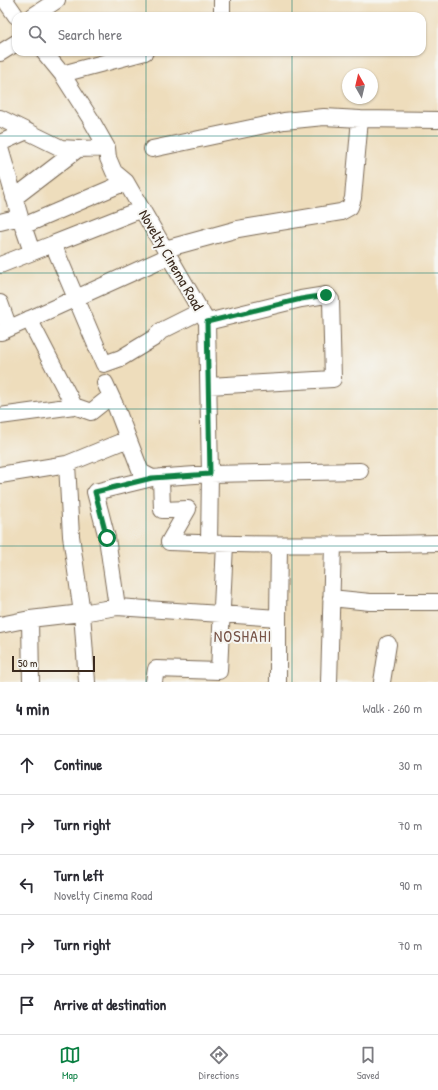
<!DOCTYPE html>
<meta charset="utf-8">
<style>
:root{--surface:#fff;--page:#f2f2f3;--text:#2b2b33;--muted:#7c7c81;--line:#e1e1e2;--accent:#0b8043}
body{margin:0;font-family:"Patrick Hand",sans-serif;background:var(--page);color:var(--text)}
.compass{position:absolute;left:342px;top:68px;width:36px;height:36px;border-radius:50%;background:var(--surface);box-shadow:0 1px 3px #0004;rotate:352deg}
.scale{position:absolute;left:12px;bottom:10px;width:83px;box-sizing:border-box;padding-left:4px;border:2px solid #3b2a1e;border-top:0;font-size:11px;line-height:14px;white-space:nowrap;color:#3b2a1e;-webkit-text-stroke:3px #f6f6f2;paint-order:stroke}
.stop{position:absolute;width:12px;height:12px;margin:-9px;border:3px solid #0b8043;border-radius:50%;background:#fff}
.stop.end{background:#0b8043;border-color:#fff;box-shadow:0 1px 4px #0008}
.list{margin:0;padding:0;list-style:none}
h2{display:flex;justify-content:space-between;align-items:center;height:52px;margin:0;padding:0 16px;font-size:17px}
h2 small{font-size:13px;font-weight:400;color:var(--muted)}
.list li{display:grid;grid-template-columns:26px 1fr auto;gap:12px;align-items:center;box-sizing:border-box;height:60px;padding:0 16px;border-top:1px solid var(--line)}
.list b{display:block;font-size:15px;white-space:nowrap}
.list p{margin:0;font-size:13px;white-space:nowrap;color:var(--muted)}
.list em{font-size:13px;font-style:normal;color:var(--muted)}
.icon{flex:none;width:22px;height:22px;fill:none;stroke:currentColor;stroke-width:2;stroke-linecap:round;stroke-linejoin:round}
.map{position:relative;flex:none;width:438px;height:682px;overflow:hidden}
.search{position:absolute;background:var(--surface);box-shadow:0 1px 3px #0004;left:12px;right:12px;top:12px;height:44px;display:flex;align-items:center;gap:10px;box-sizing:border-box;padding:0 14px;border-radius:12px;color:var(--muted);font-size:15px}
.sheet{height:352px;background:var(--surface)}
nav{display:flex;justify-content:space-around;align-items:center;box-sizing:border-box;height:56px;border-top:1px solid var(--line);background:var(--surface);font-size:11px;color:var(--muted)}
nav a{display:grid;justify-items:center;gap:2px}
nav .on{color:var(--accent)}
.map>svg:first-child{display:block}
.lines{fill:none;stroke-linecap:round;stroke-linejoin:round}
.minor-casing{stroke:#7a6955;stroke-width:18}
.minor{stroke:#fff;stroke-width:16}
.route{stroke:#0b8043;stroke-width:5}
.grid{fill:none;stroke:#0f766e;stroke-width:1;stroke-opacity:0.55}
.labels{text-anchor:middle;stroke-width:4;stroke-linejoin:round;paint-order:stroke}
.street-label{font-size:15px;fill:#3b2a1e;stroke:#f6f6f2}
.neighbourhood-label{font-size:16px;letter-spacing:1px;fill:#765246;stroke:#f6f6f2}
</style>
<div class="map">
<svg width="438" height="682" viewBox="0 0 438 682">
<rect width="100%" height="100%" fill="#f6f6f2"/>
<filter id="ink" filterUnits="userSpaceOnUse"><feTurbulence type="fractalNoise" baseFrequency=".025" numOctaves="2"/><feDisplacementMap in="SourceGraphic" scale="8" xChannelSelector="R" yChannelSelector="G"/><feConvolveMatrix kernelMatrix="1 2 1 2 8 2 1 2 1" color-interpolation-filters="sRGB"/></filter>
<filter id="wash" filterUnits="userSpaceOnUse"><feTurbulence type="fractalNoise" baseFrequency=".012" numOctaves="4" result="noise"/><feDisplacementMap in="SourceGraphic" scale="16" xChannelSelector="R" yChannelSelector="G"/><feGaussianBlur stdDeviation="0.9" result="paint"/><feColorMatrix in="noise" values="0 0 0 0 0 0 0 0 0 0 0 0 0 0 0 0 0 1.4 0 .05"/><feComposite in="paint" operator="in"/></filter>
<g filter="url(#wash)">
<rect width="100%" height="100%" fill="#eeddbc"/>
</g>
<g filter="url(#ink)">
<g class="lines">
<defs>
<path id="minor" d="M5,0L16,16
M222,0V16
M33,16L57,0
M44,52L62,74L90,118L107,148L108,158L114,172L126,182L207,322L210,474L209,544
M0,53L16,43
M62,74L145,52
M0,118L61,148L78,149L107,148
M0,143L27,131
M0,148L20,217
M152,149L284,121L324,117L360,119L438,120
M14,198L78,149
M0,222L20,217L32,252
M23,226L126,182
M53,244L142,209
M165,249L238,229L341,212L350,207L353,198L360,119
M0,265L53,244L104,364L121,358L154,338L161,331L201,311
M0,303L9,328
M29,319L74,406
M207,322L301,299L326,295L331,300L333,379L209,386
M1,332L169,256
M105,383L116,407L141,472L152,478L210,474L360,471
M0,416L74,406L91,412L111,396
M67,464L71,536L82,613L87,682
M0,475L67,464L128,439
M161,477L162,510L188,509L169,542C259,546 348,545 438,543
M331,598L370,602H438
M117,607L107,538L95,492L152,478
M30,619L31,682
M0,625L30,619L82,613L117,607L278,618L279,545
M154,682L156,669L219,671L225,544
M278,682V618
M329,682L333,545
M382,682L388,644"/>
</defs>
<!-- minor casing -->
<use href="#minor" class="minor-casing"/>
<!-- minor -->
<use href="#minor" class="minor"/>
</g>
</g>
<g class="lines" filter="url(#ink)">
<!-- route -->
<path class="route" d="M107,538L95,492L152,478L210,474L207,322L301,299L326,295"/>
</g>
<!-- grid -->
<path class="grid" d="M146,0V16M292,0V16M146,52V682M292,52V682M0,136H438M0,273H438M0,409H438M0,546H438"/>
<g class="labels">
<!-- street labels -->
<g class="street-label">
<text transform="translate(171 260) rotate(60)" y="5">Novelty Cinema Road</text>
</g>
<!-- neighbourhood labels -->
<g class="neighbourhood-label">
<text x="243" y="642">NOSHAHI</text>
</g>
</g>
</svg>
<svg class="compass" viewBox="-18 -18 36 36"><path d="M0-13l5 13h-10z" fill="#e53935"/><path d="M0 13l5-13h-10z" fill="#7c7c81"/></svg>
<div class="scale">50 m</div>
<div class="stop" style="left:107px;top:538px"></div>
<div class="stop end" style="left:326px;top:295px"></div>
<div class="search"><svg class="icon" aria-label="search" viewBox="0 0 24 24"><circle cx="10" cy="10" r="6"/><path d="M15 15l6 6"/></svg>Search here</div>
</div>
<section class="sheet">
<h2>4 min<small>Walk · 260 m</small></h2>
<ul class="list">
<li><svg class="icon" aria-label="ahead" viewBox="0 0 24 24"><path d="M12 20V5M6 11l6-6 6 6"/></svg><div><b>Continue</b></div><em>30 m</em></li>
<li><svg class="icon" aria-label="right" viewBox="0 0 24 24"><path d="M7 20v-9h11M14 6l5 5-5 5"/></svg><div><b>Turn right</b></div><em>70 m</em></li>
<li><svg class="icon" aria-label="left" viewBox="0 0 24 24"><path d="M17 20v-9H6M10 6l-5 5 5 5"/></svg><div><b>Turn left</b><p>Novelty Cinema Road</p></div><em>90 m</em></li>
<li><svg class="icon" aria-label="right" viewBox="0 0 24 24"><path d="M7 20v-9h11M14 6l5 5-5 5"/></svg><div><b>Turn right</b></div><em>70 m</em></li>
<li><svg class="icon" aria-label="arrive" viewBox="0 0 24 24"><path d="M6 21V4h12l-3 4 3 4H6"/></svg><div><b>Arrive at destination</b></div></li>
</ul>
</section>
<nav>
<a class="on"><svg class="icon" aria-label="map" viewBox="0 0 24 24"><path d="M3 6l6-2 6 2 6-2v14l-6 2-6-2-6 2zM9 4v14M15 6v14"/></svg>Map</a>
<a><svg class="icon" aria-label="directions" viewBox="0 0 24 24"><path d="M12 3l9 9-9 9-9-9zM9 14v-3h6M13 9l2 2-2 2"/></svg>Directions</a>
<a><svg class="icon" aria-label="saved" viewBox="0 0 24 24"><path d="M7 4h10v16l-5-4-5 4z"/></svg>Saved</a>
</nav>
